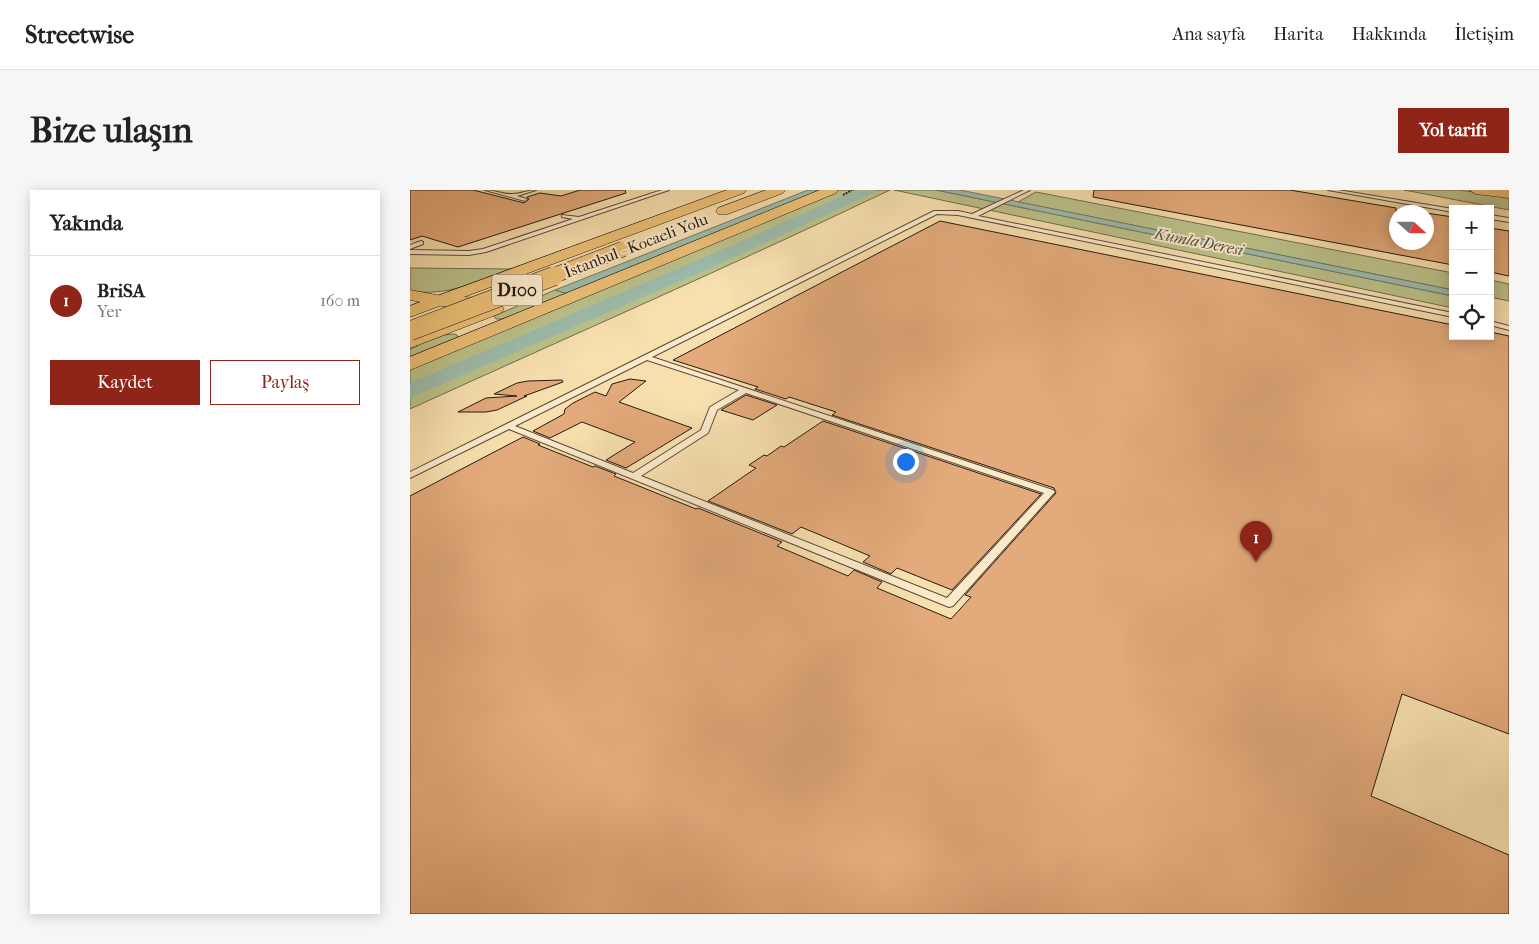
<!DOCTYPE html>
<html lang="tr">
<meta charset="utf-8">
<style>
:root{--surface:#fff;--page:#f6f6f6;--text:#222;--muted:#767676;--line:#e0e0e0;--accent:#8f2418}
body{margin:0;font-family:"IM FELL French Canon",serif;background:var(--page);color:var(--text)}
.controls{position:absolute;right:15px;top:15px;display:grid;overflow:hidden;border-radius:0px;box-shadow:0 2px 12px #0003}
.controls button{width:45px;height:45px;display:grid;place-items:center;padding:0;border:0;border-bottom:1px solid var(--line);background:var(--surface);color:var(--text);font:25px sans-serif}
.compass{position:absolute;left:979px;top:15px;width:45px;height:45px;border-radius:50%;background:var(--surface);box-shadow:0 2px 12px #0003;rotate:111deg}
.you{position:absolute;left:495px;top:271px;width:18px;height:18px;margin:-12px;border:4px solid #fff;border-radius:50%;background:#1a73e8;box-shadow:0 0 0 8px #1a73e833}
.badge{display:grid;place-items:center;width:32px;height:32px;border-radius:50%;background:var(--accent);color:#fff;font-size:16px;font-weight:700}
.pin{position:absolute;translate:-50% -41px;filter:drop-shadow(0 1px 2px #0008)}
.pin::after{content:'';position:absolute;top:26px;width:18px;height:15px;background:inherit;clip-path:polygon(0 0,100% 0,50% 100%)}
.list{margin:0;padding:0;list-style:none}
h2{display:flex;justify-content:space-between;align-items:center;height:65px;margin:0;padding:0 20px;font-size:21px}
h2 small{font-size:16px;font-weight:400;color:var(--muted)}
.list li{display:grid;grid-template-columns:32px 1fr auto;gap:15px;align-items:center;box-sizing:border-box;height:90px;padding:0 20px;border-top:1px solid var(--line)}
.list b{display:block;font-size:19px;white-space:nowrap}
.list p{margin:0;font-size:16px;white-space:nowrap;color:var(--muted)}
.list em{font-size:16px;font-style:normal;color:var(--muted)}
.actions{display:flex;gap:10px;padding:15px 20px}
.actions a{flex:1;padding:11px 0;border:1px solid var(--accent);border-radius:0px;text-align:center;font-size:18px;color:var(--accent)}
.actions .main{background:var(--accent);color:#fff}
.icon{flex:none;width:28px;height:28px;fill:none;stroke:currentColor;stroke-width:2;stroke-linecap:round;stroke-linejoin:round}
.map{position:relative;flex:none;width:1099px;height:724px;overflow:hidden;border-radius:0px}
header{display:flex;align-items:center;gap:30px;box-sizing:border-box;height:70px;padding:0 25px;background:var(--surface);border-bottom:1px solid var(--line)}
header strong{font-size:24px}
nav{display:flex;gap:28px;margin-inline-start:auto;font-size:18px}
.intro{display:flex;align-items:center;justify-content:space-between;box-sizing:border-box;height:120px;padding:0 30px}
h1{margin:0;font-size:35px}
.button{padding:12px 22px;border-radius:0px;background:var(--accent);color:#fff;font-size:18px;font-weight:700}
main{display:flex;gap:30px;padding:0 30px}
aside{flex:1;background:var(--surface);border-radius:0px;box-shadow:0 2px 12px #0003}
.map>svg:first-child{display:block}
.green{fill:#bcc28b;stroke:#726d4e}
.water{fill:#9dbcac;stroke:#6f7a6e}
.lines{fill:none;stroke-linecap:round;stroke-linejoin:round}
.river{fill:#9dbcac;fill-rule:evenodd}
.building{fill:#e3aa7b;stroke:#291811}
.service-casing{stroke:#5c4a38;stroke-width:2}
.primary-casing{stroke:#291811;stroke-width:1}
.trunk-casing{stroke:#291811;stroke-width:1}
.path{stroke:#291811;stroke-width:2;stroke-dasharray:2 1;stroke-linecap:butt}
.service{fill:#faeaca;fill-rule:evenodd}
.primary{fill:#ecc077;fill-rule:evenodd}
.trunk{fill:#ecc077;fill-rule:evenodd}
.trunk-bridge-far1-casing{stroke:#291811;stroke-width:16;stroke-linecap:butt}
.trunk-bridge-casing{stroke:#291811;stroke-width:20;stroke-linecap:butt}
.trunk-bridge-far1{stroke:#ecc077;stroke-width:15}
.trunk-bridge{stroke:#ecc077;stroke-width:19}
.labels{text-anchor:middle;stroke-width:4;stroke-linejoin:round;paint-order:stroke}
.far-water-label{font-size:16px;font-style:italic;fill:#525147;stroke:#faeaca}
.far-street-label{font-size:16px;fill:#291811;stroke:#faeaca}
.shield{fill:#faeaca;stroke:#685748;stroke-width:1}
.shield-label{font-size:18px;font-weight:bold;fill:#291811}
</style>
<header>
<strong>Streetwise</strong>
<nav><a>Ana sayfa</a><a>Harita</a><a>Hakkında</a><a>İletişim</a></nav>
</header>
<div class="intro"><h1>Bize ulaşın</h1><a class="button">Yol tarifi</a></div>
<main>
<aside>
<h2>Yakında<small></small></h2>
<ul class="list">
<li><span class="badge">1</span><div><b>BriSA</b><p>Yer</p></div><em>160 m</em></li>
</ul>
<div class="actions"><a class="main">Kaydet</a><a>Paylaş</a></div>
</aside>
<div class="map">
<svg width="1099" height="724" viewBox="0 0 1099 724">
<rect width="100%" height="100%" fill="#f7dfae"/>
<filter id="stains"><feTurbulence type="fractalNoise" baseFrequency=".004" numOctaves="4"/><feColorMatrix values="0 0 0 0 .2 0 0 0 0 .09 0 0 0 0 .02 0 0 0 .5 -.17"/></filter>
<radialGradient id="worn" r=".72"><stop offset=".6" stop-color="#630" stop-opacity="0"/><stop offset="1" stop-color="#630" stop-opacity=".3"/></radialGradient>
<!-- green -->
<path class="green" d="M429,0H480C321,76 160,146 0,219V178Z
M484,0H526L1043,106V118Z
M994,0H1049L1099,7V20Z
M626,2L1043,83V100L608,12Z
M0,78L103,79C70,91 36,107 0,101Z
M1080,90L1099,94V111L1080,107Z
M145,100L159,104L97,129H86L84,126Z
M44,144L47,145L48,149L0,170V159L8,156L7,155L34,145Z"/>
<!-- water -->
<path class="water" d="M398,0H412L159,104L145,100Z
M526,0H550L1043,100V106Z"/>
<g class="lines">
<!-- river -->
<path class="river" d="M446,0H465L463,3L312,73L0,208V193L300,65Z"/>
</g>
<!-- building -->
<path class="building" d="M0,0H63L114,13L119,9L117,7L130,3L151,6L170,0H215L216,3L48,57L12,46L0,50Z
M684,0H880L986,18V52H1016V23L1043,27V75L683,7Z
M530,31L1043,135V146H1080V142L1099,146V544L992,504L961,606L1099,665V724H0V306L113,247L130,254L128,255L183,277L185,276L206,284L204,286L286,319L288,318L372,352L367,356L438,386L444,380L472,392L467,398L541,429L561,407L555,405L646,303L644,298L422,225L426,222L379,207L376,209L345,199L348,197L263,170Z
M1080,38L1099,41V86L1080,82Z
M220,189L236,191L209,212L282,238L216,278L196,270L225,252L172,232L140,248L123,241L154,224L155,219L163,213L185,202L196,206L202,194Z
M152,190L153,192L114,206H117L87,220L76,222H48L76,208L107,206L84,204L107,193L118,191Z
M336,205L367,215L343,230L311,220Z
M413,231L631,304L542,400L487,378L481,384L453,372L460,366L391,337L382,344L298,311L346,278L339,275L354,265L357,266L371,256L374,257Z"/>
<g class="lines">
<defs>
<path id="service" d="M75,0C84,0 94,5 103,4C111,4 118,0 126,0L107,6L117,9L115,11Z
M252,0H259L76,62L59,65L0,64V60L59,61L73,59L163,29L152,27V25L169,27Z
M614,0H620L568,26L1043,123V127L548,25L527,24L242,167L643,300L645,302L643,304L543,416L539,417L99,239L0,288V282L524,21H548L562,24ZM237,170L329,200L300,217L291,240L223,283L105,236ZM336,203L634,303L537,408L231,286L298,243L307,220Z
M918,0H928L1043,19V22Z
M1080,25L1099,28V32L1080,29Z
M11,51L13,52V54L0,59V55Z
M1080,131L1099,136V140L1080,135Z"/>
<path id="primary" d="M1059,0H1099V8L1066,4Z
M0,100L32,106L73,108L82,116L83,123L80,127L74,128L68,127L63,117L32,116L0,110Z"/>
<path id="trunk" d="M317,0H336L334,3L0,127V116Z
M356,0H375L373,3L318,24H308L306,21L308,18Z
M410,0H428L426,3L0,180V167Z
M85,114L91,115L94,119L91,123L0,158V145Z"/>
</defs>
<!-- service casing -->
<use href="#service" class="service-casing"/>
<!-- primary casing -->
<use href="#primary" class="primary-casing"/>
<!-- trunk casing -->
<use href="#trunk" class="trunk-casing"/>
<!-- path -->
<path class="path" d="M433,5L442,0"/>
<!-- service -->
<use href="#service" class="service"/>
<!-- primary -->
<use href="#primary" class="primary"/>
<!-- trunk -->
<use href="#trunk" class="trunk"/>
<defs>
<path id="trunk-bridge-far1" d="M140,87L213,59"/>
<path id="trunk-bridge" d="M0,141L144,86"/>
</defs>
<!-- trunk-bridge-far1 casing -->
<use href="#trunk-bridge-far1" class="trunk-bridge-far1-casing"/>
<!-- trunk-bridge casing -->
<use href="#trunk-bridge" class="trunk-bridge-casing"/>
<!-- trunk-bridge-far1 -->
<use href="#trunk-bridge-far1" class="trunk-bridge-far1"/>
<!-- trunk-bridge -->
<use href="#trunk-bridge" class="trunk-bridge"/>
</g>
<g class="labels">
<!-- far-water labels -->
<g class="far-water-label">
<text transform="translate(789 51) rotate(11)" y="6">Kumla Deresi</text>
</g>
<!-- far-street labels -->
<g class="far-street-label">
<text transform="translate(226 55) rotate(-21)" y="6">İstanbul - Kocaeli Yolu</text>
</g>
<!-- shield labels -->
<rect class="shield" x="82" y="84.5" width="50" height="31" rx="4"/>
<g class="shield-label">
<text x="107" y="106">D100</text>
</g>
</g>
<rect width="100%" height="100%" filter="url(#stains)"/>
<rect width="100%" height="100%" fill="url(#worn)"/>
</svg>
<div class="controls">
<button>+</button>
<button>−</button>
<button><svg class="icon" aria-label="locate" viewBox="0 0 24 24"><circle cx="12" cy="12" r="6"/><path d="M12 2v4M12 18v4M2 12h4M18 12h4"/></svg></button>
</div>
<svg class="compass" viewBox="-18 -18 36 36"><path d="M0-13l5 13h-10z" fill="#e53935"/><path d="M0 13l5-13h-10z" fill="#767676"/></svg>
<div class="you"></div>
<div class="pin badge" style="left:846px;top:372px">1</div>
</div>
</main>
